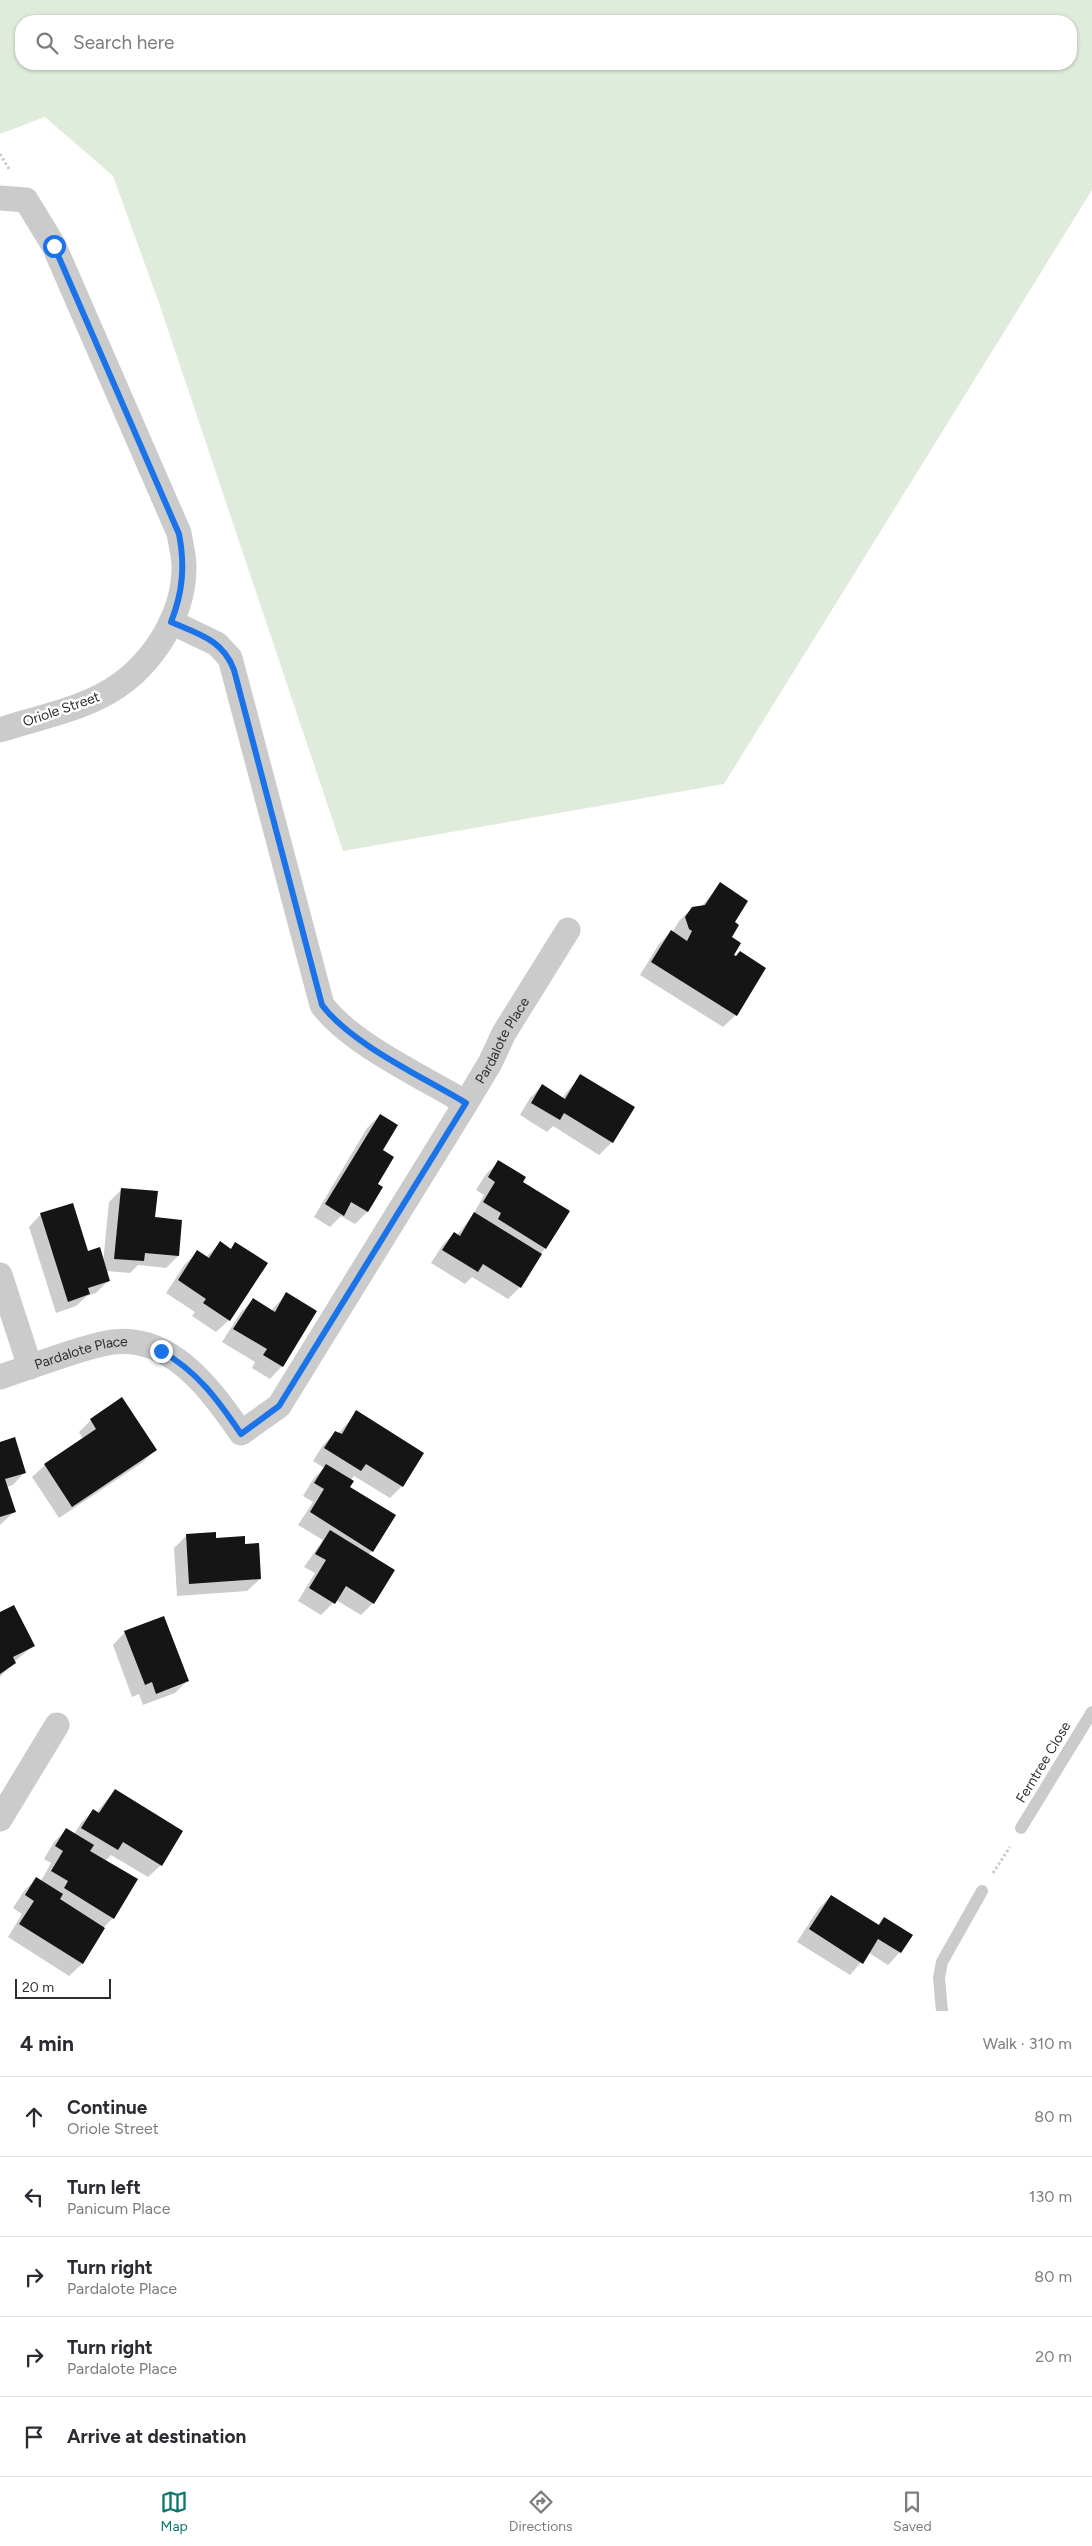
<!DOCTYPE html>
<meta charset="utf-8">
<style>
:root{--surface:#fff;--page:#f2f2f3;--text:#2b2b33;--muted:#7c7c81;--line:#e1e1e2;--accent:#0f766e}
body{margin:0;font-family:Figtree,sans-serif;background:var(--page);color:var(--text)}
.scale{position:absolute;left:15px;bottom:12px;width:96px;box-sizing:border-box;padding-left:5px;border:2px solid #2e2e2e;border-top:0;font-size:14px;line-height:18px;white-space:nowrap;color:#2e2e2e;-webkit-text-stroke:4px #fff;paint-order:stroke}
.stop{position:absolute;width:15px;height:15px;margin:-11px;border:4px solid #1a73e8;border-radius:50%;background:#fff}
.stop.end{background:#1a73e8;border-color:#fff;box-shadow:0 1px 5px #0008}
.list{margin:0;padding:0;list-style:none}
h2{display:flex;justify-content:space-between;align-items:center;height:65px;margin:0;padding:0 20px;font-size:21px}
h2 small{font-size:16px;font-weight:400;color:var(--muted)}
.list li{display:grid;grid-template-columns:32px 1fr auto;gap:15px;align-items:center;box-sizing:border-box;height:80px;padding:0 20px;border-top:1px solid var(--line)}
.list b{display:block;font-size:19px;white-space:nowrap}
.list p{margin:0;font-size:16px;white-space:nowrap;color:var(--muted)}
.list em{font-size:16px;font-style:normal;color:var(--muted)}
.icon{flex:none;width:28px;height:28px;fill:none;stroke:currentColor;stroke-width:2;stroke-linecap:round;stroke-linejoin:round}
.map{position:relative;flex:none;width:1092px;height:2011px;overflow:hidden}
.search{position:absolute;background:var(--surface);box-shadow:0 1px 4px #0004;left:15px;right:15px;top:15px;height:55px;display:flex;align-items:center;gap:12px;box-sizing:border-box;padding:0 18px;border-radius:20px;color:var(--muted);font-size:19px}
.sheet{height:465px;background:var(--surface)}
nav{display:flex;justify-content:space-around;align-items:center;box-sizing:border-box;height:70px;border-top:1px solid var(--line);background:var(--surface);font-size:14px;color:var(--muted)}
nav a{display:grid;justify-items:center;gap:2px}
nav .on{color:var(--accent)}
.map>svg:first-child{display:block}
.green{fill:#e0ecdb;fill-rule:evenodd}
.shadow{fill:#0003}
.building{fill:#151515}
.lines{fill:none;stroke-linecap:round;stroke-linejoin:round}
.path{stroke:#cbcbcb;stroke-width:3;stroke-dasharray:2.5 2.5;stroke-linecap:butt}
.lane{stroke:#cbcbcb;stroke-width:12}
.street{stroke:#cbcbcb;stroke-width:25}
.route{stroke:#1a73e8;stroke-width:6}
.labels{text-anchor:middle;stroke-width:5;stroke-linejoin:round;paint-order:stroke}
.street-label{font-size:14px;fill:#2e2e2e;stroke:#fff}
</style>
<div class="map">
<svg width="1092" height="2011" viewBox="0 0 1092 2011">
<rect width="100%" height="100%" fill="#fff"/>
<!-- green -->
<path class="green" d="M0,0H1092V190L724,784L343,851L159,303L113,176L45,117L0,134ZM21,21H1071V64H21Z"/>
<!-- shadow -->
<path class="shadow" d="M720,884L733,922L730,938L736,1015L723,1027L640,975L659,944L671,932L674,934L673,931L679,921L692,908L701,907Z
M581,1075L633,1108L612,1142L599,1155L553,1126L547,1132L520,1115L530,1098L542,1086L562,1098Z
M380,1115L381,1150L376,1185L381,1188L367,1212L355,1224L341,1216L330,1227L314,1217L367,1128Z
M499,1162L522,1182L569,1211L520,1287L508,1299L472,1277L465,1284L431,1263L442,1246L454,1233L457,1235L473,1215L484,1195L476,1190L486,1174Z
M121,1190L154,1218L178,1256L166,1268L138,1265L130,1273L106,1271L109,1280L96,1293L87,1296L76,1306L56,1313L29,1227L41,1214L87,1252L103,1263L109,1202Z
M220,1243L230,1249L235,1244L229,1320L216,1332L192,1316L195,1312L166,1293L185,1264L198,1252L206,1257Z
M286,1294L315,1311L282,1366L270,1379L252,1368L255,1362L222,1342L241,1312L253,1300L271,1311Z
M357,1412L402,1486L390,1498L354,1476L350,1481L349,1487L372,1551L368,1555L373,1603L361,1615L336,1600L321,1615L298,1601L315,1573L304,1567L323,1540L298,1525L313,1502L303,1496L314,1478L324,1468L313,1461L323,1445L336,1432L338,1434Z
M91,1420L155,1450L143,1462L59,1518L32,1477L45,1465L83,1439L79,1432Z
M0,1443L25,1472L13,1485L6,1487L14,1512L0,1525Z
M187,1535L244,1545L260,1579L247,1591L177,1596L174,1548Z
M0,1614L33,1646L14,1662L0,1677Z
M125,1632L187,1681L175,1693L143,1705L139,1694L132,1697L113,1645Z
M115,1790L161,1865L148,1877L111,1855L105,1861L113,1918L103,1928L82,1964L69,1976L8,1937L22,1914L13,1908L24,1891L36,1879L41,1881L51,1863L44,1859L54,1842L66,1830L74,1834L81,1823L93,1811L96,1813Z
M831,1896L878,1925L884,1918L900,1952L888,1965L869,1953L850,1975L797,1942L819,1908Z"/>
<!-- building -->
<path class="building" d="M720,882L748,901L735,922L739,925L732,937L741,943L734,955L736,956L740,951L766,968L737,1016L651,962L671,930L687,941L692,931L689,929L685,917L692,907L705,905Z
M580,1074L635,1107L613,1143L564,1113L560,1120L531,1103L542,1084L565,1099Z
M380,1114L398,1125L383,1150L394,1157L378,1184L383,1187L368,1212L351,1202L344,1216L325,1204Z
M498,1160L526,1177L523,1182L570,1211L546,1249L498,1219L501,1213L483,1202L495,1182L488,1177Z
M121,1188L158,1191L155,1217L182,1220L179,1256L145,1253L144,1261L114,1259Z
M73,1203L88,1251L100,1247L110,1281L88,1288L90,1294L68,1302L40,1213Z
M474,1212L542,1254L521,1288L483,1264L478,1272L442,1250L454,1232L460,1236Z
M220,1241L231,1249L235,1242L268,1263L230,1321L203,1303L206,1299L178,1280L197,1250L209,1258Z
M286,1292L317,1311L283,1367L263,1355L267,1349L233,1329L253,1298L275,1312Z
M122,1397L157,1450L72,1507L44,1464L96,1429L90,1419Z
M356,1410L424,1453L403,1487L366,1464L361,1471L324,1448L335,1431L342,1434Z
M15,1437L26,1473L5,1479L16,1512L0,1517V1442Z
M326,1464L354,1481L350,1487L396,1515L373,1552L310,1512L324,1489L314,1483Z
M330,1530L395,1570L374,1604L346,1586L335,1604L309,1588L326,1560L315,1554Z
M216,1532V1538L245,1536V1544L259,1543L261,1579L189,1584L186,1534Z
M14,1605L35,1646L13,1657L16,1663L0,1674V1612Z
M164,1616L189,1681L156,1694L152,1682L145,1685L124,1631Z
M115,1789L183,1831L162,1866L123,1842L118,1850L81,1828L93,1809L99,1813Z
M66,1828L94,1845L90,1851L138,1879L114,1919L64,1888L68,1881L51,1871L63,1851L55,1846Z
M36,1877L63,1894L60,1899L105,1928L83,1964L19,1924L34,1901L25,1895Z
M831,1895L879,1925L884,1917L913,1935L901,1953L878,1939L863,1964L809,1929Z"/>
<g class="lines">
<!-- path -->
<path class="path" d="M0,154L9,169
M993,1873L1010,1847"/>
<!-- lane -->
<path class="lane" d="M1021,1828L1092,1712
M942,2011L939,1978L942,1962L982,1891"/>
<!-- street -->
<g class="street">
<path d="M0,198L26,200L54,246L179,533C181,545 184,556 184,567C184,620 147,673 101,696C70,712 33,719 0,730"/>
<path d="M171,622L217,644L230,658L322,1005C351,1044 423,1077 466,1103"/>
<path d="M0,1275L30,1367"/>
<path id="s1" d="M0,1377C34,1366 68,1352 102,1344C167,1328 210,1388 241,1433L279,1406L466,1103L490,1063L504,1033L568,930"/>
<path d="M0,1819L57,1725"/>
</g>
</g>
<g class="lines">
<!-- route -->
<path class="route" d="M54,246L179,534C185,565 183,592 171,622C199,634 223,640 234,670L322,1005C351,1044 423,1077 466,1103L279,1406L241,1434C218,1400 197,1371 161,1351"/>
</g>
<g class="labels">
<!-- street labels -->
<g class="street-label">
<text transform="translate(61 709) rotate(-19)" y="5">Oriole Street</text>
<text dy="5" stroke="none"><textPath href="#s1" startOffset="759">Pardalote Place</textPath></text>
<text dy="5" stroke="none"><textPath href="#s1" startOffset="85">Pardalote Place</textPath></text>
<text transform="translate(1043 1762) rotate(-59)" y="5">Ferntree Close</text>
</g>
</g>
</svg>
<div class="scale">20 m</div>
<div class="stop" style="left:54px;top:246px"></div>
<div class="stop end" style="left:161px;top:1351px"></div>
<div class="search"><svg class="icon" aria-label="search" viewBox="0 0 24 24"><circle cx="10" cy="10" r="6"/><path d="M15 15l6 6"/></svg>Search here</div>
</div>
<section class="sheet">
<h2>4 min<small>Walk · 310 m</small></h2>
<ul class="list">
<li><svg class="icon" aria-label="ahead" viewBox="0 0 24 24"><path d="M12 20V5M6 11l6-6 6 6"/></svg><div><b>Continue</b><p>Oriole Street</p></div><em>80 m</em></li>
<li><svg class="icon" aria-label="left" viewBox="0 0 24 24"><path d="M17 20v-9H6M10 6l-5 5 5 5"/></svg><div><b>Turn left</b><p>Panicum Place</p></div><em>130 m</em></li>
<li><svg class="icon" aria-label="right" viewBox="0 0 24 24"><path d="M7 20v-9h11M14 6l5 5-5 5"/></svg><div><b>Turn right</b><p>Pardalote Place</p></div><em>80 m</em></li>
<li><svg class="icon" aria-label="right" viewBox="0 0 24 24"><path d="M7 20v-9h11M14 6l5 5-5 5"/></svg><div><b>Turn right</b><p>Pardalote Place</p></div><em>20 m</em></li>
<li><svg class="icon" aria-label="arrive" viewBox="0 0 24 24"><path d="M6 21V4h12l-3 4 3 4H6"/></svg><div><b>Arrive at destination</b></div></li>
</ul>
</section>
<nav>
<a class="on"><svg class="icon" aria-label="map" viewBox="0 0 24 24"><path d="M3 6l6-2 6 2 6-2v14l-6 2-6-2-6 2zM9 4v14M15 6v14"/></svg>Map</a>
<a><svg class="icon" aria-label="directions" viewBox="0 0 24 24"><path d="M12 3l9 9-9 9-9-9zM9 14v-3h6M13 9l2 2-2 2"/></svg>Directions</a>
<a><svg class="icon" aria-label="saved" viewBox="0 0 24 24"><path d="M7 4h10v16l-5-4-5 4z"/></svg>Saved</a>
</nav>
